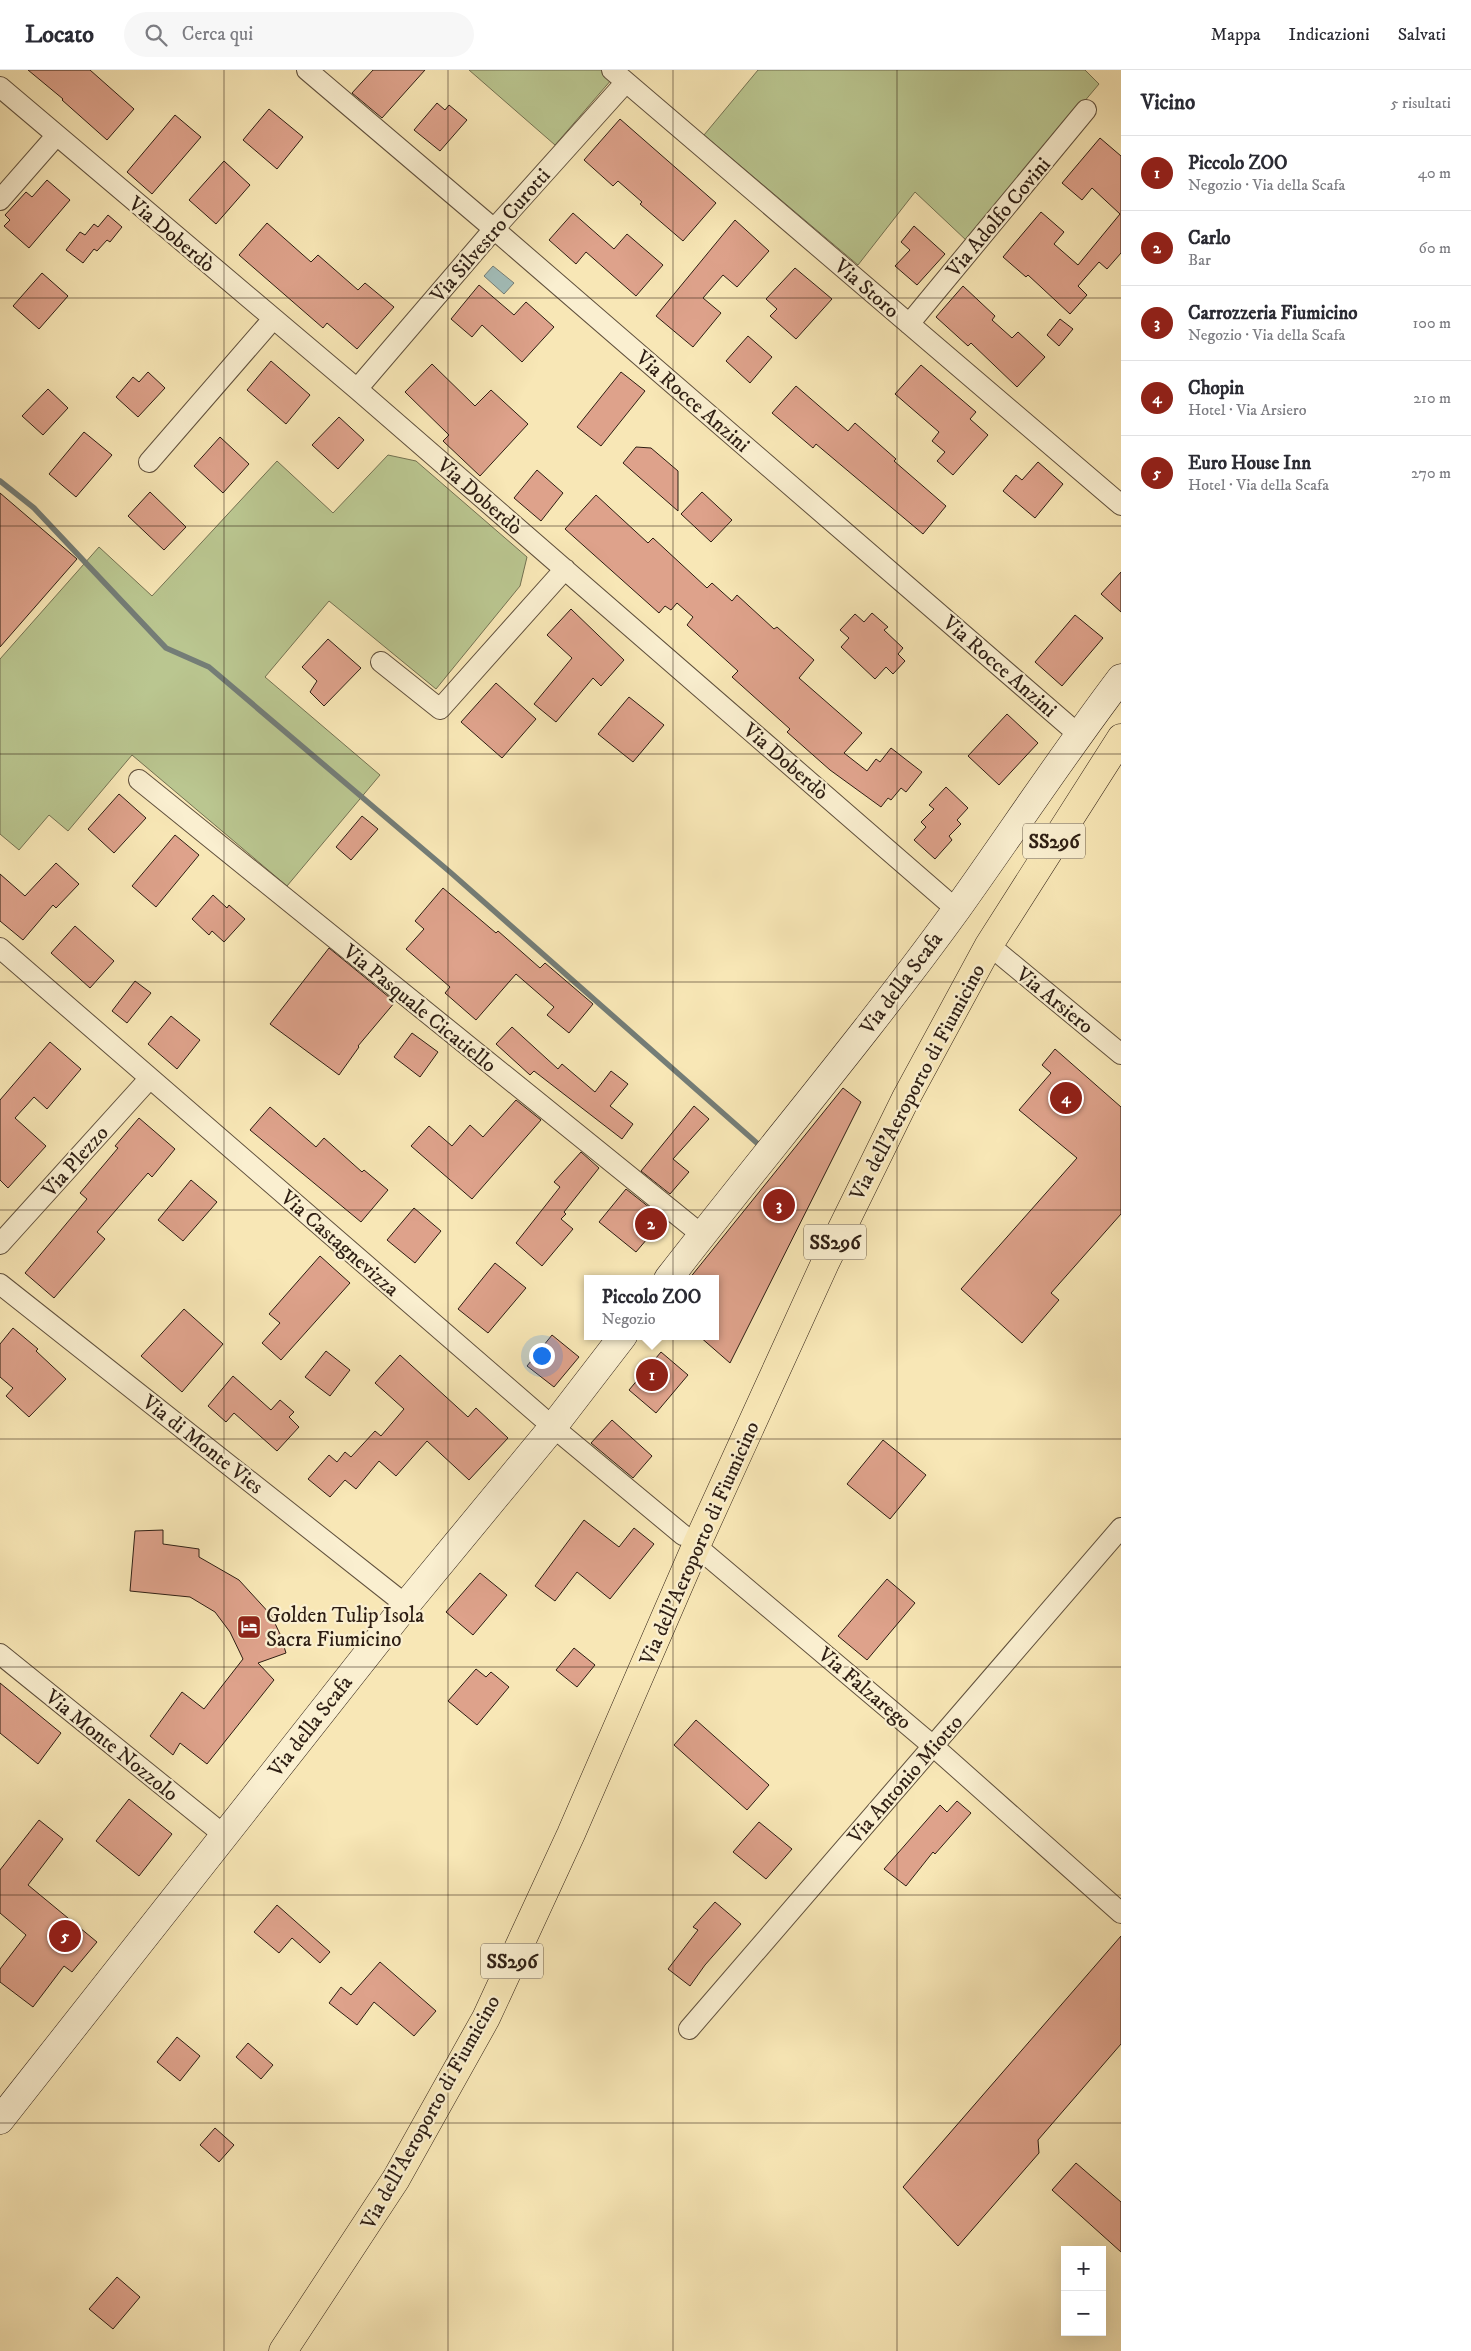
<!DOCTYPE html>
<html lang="it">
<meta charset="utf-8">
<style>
:root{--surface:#fff;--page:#f7f7f7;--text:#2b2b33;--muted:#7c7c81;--line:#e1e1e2;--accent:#8f2418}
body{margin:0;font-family:"IM FELL DW Pica",serif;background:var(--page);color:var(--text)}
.controls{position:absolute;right:15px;bottom:15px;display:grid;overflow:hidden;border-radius:0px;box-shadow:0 5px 20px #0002}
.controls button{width:45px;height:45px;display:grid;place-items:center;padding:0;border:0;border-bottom:1px solid var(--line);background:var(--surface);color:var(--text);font:25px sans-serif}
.you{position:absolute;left:541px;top:1285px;width:18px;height:18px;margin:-12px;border:4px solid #fff;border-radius:50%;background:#1a73e8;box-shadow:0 0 0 8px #1a73e833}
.badge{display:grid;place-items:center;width:32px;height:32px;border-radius:50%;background:var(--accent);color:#fff;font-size:16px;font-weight:700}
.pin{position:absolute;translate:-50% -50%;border:2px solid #fff;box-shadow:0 1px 5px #0006}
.popup{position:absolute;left:584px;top:1205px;width:135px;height:65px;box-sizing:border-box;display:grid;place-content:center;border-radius:0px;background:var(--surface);filter:drop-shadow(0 1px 4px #0005);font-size:16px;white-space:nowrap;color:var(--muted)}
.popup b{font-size:19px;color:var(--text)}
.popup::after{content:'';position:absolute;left:50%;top:100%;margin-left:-10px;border:10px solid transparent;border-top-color:var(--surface)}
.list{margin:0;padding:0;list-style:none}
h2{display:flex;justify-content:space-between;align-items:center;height:65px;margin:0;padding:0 20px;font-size:21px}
h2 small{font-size:16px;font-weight:400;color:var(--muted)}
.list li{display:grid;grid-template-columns:32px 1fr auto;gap:15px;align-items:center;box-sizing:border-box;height:75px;padding:0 20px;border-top:1px solid var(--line)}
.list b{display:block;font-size:19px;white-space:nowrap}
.list p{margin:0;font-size:16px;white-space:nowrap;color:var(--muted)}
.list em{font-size:16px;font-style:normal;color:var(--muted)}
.icon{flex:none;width:28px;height:28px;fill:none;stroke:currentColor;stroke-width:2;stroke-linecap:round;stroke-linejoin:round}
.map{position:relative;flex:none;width:1121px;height:2281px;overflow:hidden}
header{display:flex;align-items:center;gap:30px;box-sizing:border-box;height:70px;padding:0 25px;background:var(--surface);border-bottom:1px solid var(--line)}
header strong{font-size:24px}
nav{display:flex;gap:28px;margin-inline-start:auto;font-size:18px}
.search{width:350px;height:45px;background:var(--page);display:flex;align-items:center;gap:12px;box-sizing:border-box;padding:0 18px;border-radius:28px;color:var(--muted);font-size:19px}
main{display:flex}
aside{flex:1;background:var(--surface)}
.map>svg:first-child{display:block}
.green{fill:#bac690;stroke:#747252}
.water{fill:#a2bdb9;stroke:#747d77}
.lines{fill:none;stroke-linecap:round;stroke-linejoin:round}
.stream{stroke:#747d77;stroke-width:5.5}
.building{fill:#dea28b;stroke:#2e1e13}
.street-casing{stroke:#60503c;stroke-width:22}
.secondary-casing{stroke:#2e1e13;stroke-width:29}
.primary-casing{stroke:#2e1e13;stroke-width:29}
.street{stroke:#faefd0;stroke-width:20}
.secondary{stroke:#faefd0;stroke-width:28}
.primary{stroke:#f8e7b6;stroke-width:28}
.grid{fill:none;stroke:#2e1e13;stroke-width:1;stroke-opacity:0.55}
.labels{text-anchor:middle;stroke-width:4.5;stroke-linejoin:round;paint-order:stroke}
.shield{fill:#faefd0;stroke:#6b5d4c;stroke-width:1}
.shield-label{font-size:20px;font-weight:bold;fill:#2e1e13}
.street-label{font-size:21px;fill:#2e1e13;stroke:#faefd0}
.poi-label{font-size:21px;fill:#2e1e13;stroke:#faefd0;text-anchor:start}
</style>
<header>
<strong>Locato</strong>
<div class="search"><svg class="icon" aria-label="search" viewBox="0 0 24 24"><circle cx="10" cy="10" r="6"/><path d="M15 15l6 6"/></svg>Cerca qui</div>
<nav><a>Mappa</a><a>Indicazioni</a><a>Salvati</a></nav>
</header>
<main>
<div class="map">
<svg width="1121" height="2281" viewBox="0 0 1121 2281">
<rect width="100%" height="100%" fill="#f8e7b6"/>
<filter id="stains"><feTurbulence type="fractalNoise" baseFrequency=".004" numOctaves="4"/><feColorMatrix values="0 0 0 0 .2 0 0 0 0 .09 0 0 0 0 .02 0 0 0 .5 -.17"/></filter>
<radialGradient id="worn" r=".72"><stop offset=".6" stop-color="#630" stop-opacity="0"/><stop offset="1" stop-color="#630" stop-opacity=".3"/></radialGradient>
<!-- green -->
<path class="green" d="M469,0H601L612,9L555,75Z
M758,0H1085L1099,14L967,171L915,122L858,195L704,65Z
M388,385L416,391L527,487L520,516L436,619L329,531L265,607L380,705L287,816L132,685L68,761L49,745L19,780L0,764V589L99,477L152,526L277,391L333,443Z"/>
<!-- water -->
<path class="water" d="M493,196L514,213L504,224L484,206Z"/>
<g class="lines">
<!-- stream -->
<path class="stream" d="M0,411L34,438L166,578L209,597L450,802L758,1074"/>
</g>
<!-- building -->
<path class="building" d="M28,0H90L134,39L107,70L62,30L63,29Z
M373,0H425L382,48L352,23Z
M437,33L445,40L449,35L467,50L440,81L414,60Z
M269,39L303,67L277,99L243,70Z
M175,45L201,67L152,124L127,102Z
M620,49L716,133L683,171L640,134L642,132L618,111L613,116L584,90Z
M1100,68L1121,86V183L1107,199L1099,192L1078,216L1087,225L1070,244L1028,205L1026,207L1003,187L1041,142L1064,162L1054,174L1078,195L1120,144L1092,118L1082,130L1062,113Z
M224,91L250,115L216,154L189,130Z
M47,110L70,130L29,178L4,156L10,150L5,145L26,122L32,127Z
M573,143L614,179L627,164L663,195L636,226L586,182L576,194L549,170Z
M108,145L122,157L110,172L107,170L97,181L94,179L83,193L66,180L80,162L85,165L94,154L98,157Z
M735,150L769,181L737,217L723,205L703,228L721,243L693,277L656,246Z
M267,153L311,192L318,185L358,220L365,213L394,237L357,279L327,253L323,258L239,185Z
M914,156L945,184L917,215L895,196L910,180L901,172Z
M795,198L832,229L796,269L770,246L777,239L766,229Z
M42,203L68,226L39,259L13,236Z
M479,215L514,245L526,232L554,257L522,292L482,255L472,267L451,249Z
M963,216L995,246L992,250L1012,268L1018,262L1045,287L1017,317L971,273L968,276L936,247Z
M1060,249L1073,259L1059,276L1047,265Z
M748,266L772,287L750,313L726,291Z
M271,291L310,325L286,354L247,320Z
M432,294L475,336L491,320L528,354L480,406L443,371L449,365L405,322Z
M921,295L976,342L970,349L988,365L953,405L937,391L945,382L932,371L939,362L895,324Z
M148,302L165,318L138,347L116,327L133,307L139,312Z
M621,302L645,321L601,376L577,357Z
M796,316L848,361L855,353L896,389L894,391L946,436L923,464L816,374L813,378L772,343Z
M48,319L68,338L43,365L22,346Z
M339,347L364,370L338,399L312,375Z
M84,362L112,385L76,427L49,404Z
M220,367L249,394L223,423L194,396Z
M636,377L651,378L678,401V441L623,393Z
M1038,392L1063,414L1035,448L1003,421L1016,405L1022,410Z
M537,400L563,423L541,451L514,428Z
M150,422L186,457L164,480L128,446Z
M702,422L732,450L711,472L681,444Z
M0,423L77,489L0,577Z
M596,425L648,473L653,468L707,518L712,513L732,531L737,525L774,559L777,557L814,590L799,608L862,663L844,683L867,701L876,689L880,692L891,678L922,702L906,722L901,718L891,730L888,728L881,737L830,700L787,662L790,659L732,607L738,601L687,555L693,547L677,533L671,540L665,536L659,543L565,459Z
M1121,502V542L1101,524Z
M571,539L624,590L601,616L593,608L556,652L534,634L572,588L547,565Z
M872,543L888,557L884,560L903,578L898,584L905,591L893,604L886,597L875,609L841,577L849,568L840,560L855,544L864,552Z
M1075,545L1103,568L1062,616L1035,592Z
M328,569L361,598L324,636L310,622L317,611L302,597Z
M496,613L536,649L502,688L461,652Z
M629,627L664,655L633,692L598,664Z
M1007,644L1038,673L999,715L968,686Z
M946,717L968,738L957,750L961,754L949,766L952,770L935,789L914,770L926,757L921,752L934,739L929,735Z
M119,724L146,748L114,783L88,759Z
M362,746L378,759L351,790L336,777Z
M175,765L199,785L156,837L132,816Z
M56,793L79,814L56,838L53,835L23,870L0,851V804L25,826Z
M443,818L496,863L498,861L540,898L545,893L593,934L569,963L547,945L554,937L516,904L476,950L445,923L450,917L406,879L424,859L415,851Z
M213,825L227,838L229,835L245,849L224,872L212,861L209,865L192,849Z
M75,856L114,891L90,918L51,883Z
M329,878L395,932L358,976L359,977L339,1005L270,954Z
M135,911L151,923L127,953L112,941Z
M171,946L200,970L177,999L148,974Z
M512,957L558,999L562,994L595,1022L611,1001L628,1014L610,1036L633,1054L622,1069L534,1001L530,1005L496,974Z
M412,963L438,982L420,1007L394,987Z
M50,972L81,999L47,1039L34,1027L15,1048L46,1076L8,1118L0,1110V1030Z
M1055,979L1121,1037V1144L1051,1223L1059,1230L1022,1273L961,1219L1077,1088L1019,1040L1051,1003L1042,995Z
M843,1018L861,1032L730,1293L699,1266H716V1209H689Z
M516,1030L541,1050L472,1129L411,1076L429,1056L452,1076L470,1055L483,1067Z
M694,1036L709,1049L673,1089L689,1102L670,1124L641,1101Z
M270,1037L316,1077L324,1068L362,1102L364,1100L388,1120L361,1152L250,1060Z
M139,1048L175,1079L152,1107L148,1103L97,1162L105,1169L54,1228L25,1203L87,1129L80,1123L118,1078L115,1076Z
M581,1082L599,1098L564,1142L566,1144L561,1149L573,1159L542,1196L516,1173L560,1117L554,1112Z
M191,1110L217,1132L183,1171L158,1150Z
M626,1119L664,1149L636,1182L599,1152Z
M414,1138L441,1161L415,1193L387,1170Z
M320,1186L350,1213L281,1290L262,1273L280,1253L269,1244Z
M495,1193L526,1218L488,1263L458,1239Z
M184,1239L223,1274L182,1322L141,1286Z
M13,1258L38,1279L36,1281L66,1309L29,1347L6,1326L13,1318L0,1307V1274Z
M552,1265L579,1287L554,1317L527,1296Z
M326,1281L350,1300L330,1326L305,1307Z
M661,1282L688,1305L656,1343L629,1320Z
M400,1285L468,1347L476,1338L508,1368L469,1410L427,1371L396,1406L379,1391L356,1419L345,1410L330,1427L308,1409L329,1385L337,1392L345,1382L351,1387L375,1361L381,1366L404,1339L375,1313Z
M233,1306L271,1340L280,1330L294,1342L289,1347L299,1357L277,1381L234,1343L226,1352L208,1336Z
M612,1350L652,1386L633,1408L591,1373Z
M883,1370L926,1405L890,1449L847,1414Z
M584,1450L619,1477L634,1458L654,1474L610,1529L577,1502L555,1531L535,1516Z
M163,1460V1474L199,1479V1487L239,1510L271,1545L280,1564L286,1583L258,1593L274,1610L207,1694L180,1673L173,1685L150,1666L182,1622L204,1639L243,1589L230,1562L215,1542L190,1527L130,1521L135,1461Z
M480,1503L507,1525L473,1565L446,1542Z
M887,1509L915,1533L867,1590L838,1566Z
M574,1578L595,1595L577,1617L556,1600Z
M476,1599L486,1607L491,1602L509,1617L477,1655L448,1631Z
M0,1613L61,1663L38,1694L0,1663Z
M696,1650L769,1715L747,1740L674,1675Z
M129,1729L172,1764L139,1806L96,1771Z
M957,1731L971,1743L935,1784L933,1782L906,1816L884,1799L940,1735L947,1742Z
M39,1750L63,1769L28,1815L97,1872L72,1902L64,1896L33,1937L0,1912V1899L26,1865L0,1843V1800Z
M759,1752L792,1779L766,1809L733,1782Z
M715,1832L741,1854L705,1895L690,1916L668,1899L698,1860L693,1857Z
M277,1835L330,1882L320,1893L292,1868L279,1883L254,1862Z
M1121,1866V1974L1038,2070L1039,2083L958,2176L903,2117Z
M380,1892L436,1941L414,1966L374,1932L357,1955L329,1933L341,1917L351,1925Z
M177,1967L200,1986L180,2011L157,1992Z
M248,1973L273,1995L261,2009L236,1987Z
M215,2058L234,2075L219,2092L200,2075Z
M1076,2093L1121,2132V2182L1052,2120Z
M117,2207L140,2227L113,2259L89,2239Z"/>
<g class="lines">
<defs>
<path id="street" d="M307,0L494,159L1078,664
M612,0L1121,435
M0,17L357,319L957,840
M0,130L56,66
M909,254L1086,40
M357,319L494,159L626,12
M149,392L273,249
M381,592L440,639L565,499
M139,710L702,1165
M989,875L1121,984
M0,878L553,1357L683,1465
M0,1174L150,1008
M0,1214L406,1535
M696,1476L933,1676L1121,1843
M0,1584L224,1765
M689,1959L1121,1458"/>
<path id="secondary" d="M668,1209C764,1085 865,966 957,839C1012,762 1064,683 1121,608
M0,2050L406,1535L553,1357L623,1266"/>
<path id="primary" d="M283,2281L396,2109L486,1948L571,1764L696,1476L826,1191L906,1028L989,875L1121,668"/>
</defs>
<!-- street casing -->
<use href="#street" class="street-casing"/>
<!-- secondary casing -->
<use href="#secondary" class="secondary-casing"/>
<!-- primary casing -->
<use href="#primary" class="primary-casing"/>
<!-- street -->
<use href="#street" class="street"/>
<!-- secondary -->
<use href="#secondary" class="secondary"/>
<!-- primary -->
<use href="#primary" class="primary"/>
</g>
<!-- grid -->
<path class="grid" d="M224,0V2281M448,0V2281M673,0V2281M897,0V2281M0,228H1121M0,456H1121M0,684H1121M0,912H1121M0,1140H1121M0,1369H1121M0,1597H1121M0,1825H1121M0,2053H1121"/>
<!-- icons -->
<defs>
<symbol id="hotel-square" viewBox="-11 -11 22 22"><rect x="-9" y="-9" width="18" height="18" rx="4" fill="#8f2418" stroke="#faefd0"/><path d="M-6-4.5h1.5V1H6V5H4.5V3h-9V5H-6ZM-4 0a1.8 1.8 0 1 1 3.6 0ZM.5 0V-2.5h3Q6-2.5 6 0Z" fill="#fff"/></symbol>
</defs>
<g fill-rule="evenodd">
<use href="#hotel-square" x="235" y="1543" width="28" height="28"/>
</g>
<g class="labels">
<!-- shield labels -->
<g class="shield">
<rect x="1023" y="753.5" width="62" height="35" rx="4"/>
<rect x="804" y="1154.5" width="62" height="35" rx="4"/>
<rect x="481" y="1873.5" width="62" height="35" rx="4"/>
</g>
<g class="shield-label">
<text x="1054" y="778">SS296</text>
<text x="835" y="1179">SS296</text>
<text x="512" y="1898">SS296</text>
</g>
<!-- street labels -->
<g class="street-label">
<text transform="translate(998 147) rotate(-50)" y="7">Via Adolfo Covini</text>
<text transform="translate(172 164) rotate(40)" y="7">Via Doberdò</text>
<text transform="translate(490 165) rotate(-49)" y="7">Via Silvestro Curotti</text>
<text transform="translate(867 218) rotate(41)" y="7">Via Storo</text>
<text transform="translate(693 331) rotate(41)" y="7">Via Rocce Anzini</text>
<text transform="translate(480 426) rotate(41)" y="7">Via Doberdò</text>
<text transform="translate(1000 596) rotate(41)" y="7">Via Rocce Anzini</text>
<text transform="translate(786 691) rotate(41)" y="7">Via Doberdò</text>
<text transform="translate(901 913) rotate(-53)" y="7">Via della Scafa</text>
<text transform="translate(1055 930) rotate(39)" y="7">Via Arsiero</text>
<text transform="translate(420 938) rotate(39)" y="7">Via Pasquale Cicatiello</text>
<text transform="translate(917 1012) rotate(-62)" y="7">Via dell'Aeroporto di Fiumicino</text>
<text transform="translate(75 1091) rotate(-48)" y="7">Via Plezzo</text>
<text transform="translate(340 1173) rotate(41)" y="7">Via Castagnevizza</text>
<text transform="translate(203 1374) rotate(38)" y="7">Via di Monte Vies</text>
<text transform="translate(699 1473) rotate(-66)" y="7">Via dell'Aeroporto di Fiumicino</text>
<text transform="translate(865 1618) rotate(40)" y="7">Via Falzarego</text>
<text transform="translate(310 1656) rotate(-52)" y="7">Via della Scafa</text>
<text transform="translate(112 1675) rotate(39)" y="7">Via Monte Nozzolo</text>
<text transform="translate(905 1709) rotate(-49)" y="7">Via Antonio Miotto</text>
<text transform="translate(430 2042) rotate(-61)" y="7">Via dell'Aeroporto di Fiumicino</text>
</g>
<!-- poi labels -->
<g class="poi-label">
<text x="266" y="1552">Golden Tulip Isola<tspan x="266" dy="24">Sacra Fiumicino</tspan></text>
</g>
</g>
<rect width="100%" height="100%" filter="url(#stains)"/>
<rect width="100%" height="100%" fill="url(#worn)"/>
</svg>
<div class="controls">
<button>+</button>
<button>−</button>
</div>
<div class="you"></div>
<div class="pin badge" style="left:652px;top:1305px">1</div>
<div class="popup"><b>Piccolo ZOO</b>Negozio</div>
<div class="pin badge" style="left:651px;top:1154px">2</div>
<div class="pin badge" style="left:779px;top:1135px">3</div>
<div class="pin badge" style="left:1066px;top:1028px">4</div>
<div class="pin badge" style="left:65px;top:1866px">5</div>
</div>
<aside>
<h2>Vicino<small>5 risultati</small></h2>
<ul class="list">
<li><span class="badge">1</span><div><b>Piccolo ZOO</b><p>Negozio · Via della Scafa</p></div><em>40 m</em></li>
<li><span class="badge">2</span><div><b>Carlo</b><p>Bar</p></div><em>60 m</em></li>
<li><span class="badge">3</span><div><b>Carrozzeria Fiumicino</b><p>Negozio · Via della Scafa</p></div><em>100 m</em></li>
<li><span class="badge">4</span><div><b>Chopin</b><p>Hotel · Via Arsiero</p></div><em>210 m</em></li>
<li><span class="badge">5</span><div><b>Euro House Inn</b><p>Hotel · Via della Scafa</p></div><em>270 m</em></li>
</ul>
</aside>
</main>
